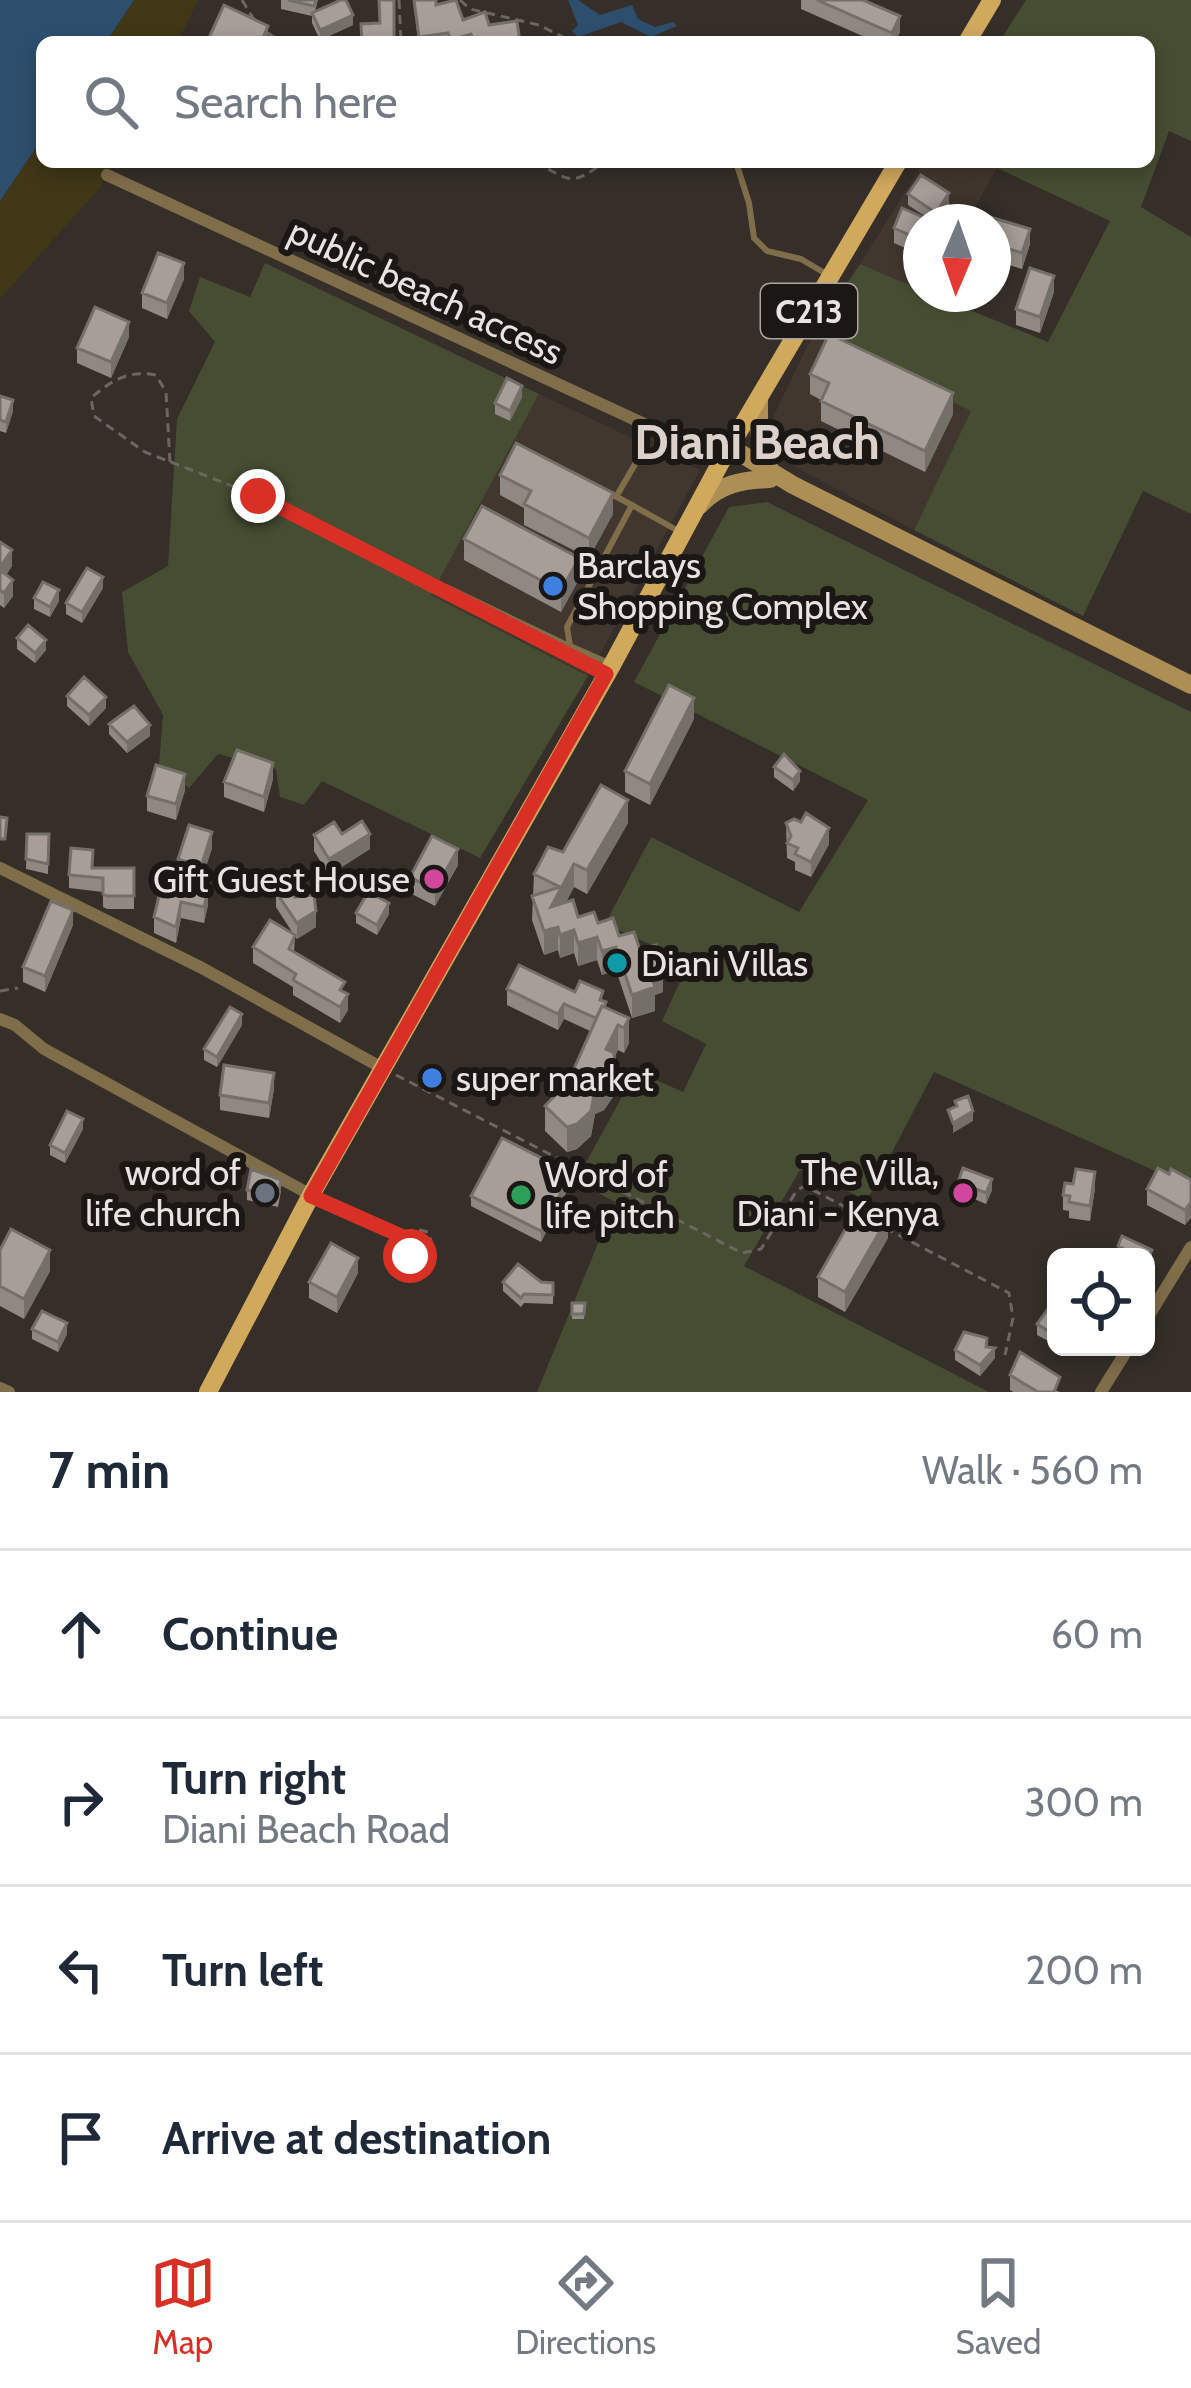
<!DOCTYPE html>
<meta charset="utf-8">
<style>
:root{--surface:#fff;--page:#f6f6f7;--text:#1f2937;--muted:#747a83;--line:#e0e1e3;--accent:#d93025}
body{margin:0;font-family:Cabin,sans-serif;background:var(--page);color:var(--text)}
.controls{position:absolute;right:36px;bottom:36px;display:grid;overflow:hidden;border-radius:18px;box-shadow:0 6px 18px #0003}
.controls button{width:108px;height:108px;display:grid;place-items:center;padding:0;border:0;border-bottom:3px solid var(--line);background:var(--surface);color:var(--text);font:60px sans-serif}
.compass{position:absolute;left:903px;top:204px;width:108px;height:108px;border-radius:50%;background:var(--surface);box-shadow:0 6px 18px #0003;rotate:182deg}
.stop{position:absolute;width:36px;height:36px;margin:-27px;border:9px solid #d93025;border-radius:50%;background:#fff}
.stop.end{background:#d93025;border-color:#fff;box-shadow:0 3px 12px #0008}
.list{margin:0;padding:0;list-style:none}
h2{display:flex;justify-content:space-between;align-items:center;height:156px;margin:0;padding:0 48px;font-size:51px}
h2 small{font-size:39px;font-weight:400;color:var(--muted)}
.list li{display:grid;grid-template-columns:78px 1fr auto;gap:36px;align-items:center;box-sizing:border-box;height:168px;padding:0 48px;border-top:3px solid var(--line)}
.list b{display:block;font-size:45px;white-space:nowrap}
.list p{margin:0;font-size:39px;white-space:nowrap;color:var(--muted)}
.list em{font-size:39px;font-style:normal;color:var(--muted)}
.icon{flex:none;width:66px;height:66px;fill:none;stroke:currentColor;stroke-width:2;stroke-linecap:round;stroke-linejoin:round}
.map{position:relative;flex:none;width:1191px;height:1392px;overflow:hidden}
.search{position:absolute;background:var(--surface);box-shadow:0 6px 18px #0003;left:36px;right:36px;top:36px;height:132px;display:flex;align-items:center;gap:30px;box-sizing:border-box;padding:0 42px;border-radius:18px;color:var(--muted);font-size:45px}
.sheet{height:828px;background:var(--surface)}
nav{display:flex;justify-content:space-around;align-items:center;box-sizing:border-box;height:168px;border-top:3px solid var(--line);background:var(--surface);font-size:33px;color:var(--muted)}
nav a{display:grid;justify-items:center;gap:6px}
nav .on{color:var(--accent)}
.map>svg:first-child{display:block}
.built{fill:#42372e}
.green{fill:#464d32}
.sand{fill:#3f3716}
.water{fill:#2d4f6d}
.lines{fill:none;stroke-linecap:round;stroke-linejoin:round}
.path{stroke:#6c6561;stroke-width:3;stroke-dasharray:9 6;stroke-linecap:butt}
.lane{stroke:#806d4a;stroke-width:6}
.street{stroke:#806d4a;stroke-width:12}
.secondary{stroke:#ad8f55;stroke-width:18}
.primary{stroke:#d0a95d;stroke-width:18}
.wall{fill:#908883}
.shaded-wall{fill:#756f6a}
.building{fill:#a79e98;stroke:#756f6a;stroke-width:3}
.route{stroke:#d93025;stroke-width:15}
.shop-dot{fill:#3f7fe0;stroke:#1a1714;stroke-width:4.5}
.hotel-dot{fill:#d1479c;stroke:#1a1714;stroke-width:4.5}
.culture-dot{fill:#0f9aa8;stroke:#1a1714;stroke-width:4.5}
.worship-dot{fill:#6b7280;stroke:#1a1714;stroke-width:4.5}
.leisure-dot{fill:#2e9e5b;stroke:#1a1714;stroke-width:4.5}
.labels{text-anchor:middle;stroke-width:12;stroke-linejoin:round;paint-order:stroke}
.shield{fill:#1a1714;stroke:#aba6a4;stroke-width:3}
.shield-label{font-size:33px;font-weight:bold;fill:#e9e4e1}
.street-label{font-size:36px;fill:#e9e4e1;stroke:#1a1714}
.poi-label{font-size:36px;fill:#e9e4e1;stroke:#1a1714;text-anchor:start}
.district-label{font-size:48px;font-weight:bold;fill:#dcd2cb;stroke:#1a1714}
</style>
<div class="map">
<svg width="1191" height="1392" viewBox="0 0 1191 1392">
<rect width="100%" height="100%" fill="#352e29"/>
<!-- built -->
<path class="built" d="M924,162H1000L967,222H921V290L860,264Z
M813,335L971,411L914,530L786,462L776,442L774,415Z
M539,394L700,470L588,676L430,595Z"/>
<!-- green -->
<path class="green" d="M1026,0H1191V141L1169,131L1141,207L1191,237V514L1143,491L1083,616L914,530L971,411L813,335L860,264L921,290V294H931L1048,342L1110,221L997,168L1000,162H1149V42H999Z
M265,263L539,394L431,595L588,676L480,858L322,781L304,805L280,797L276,769L218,754L189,788L159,765L163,715L128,652L122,592L168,566L177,419L215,342L189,311L200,277L250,297Z
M767,502L1191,712V1187L934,1072L867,1200L800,1170L744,1266L989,1392H537L615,1202L576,1181L636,1071L683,1092L706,1044L662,1021L689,962L605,924L651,837L799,912L868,800L634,682L729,507Z"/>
<!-- sand -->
<path class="sand" d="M134,0H198L178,42H106Z
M42,139V162H111V165L99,189L0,299V201Z"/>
<!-- water -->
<path class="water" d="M0,0H134L106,42H42V139L0,201Z
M568,0H578L600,15L632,5L638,19L655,27L673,22L677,26L651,37L621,22L578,37L572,31L578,25Z"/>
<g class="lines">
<!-- path -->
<path class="path" d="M242,0L256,23
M399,0L401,42
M460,0L470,9L539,25L573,42
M268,33L281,42
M535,162C570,180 570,188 604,162
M170,462L166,392L156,375C128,370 112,380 91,398L94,416L145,452L258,496L434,586
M0,991L18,988
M396,1075L742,1253L761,1249L797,1190L805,1186L855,1212
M324,1201L399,1235L410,1255L427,1257L433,1247L428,1232L416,1229L399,1235
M885,1228L1009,1293L1013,1318L1005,1355"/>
<!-- lane -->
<path class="lane" d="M736,162L749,203L754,238L767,251L801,259L828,275
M609,493L632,505
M616,497L638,459
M446,587L567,645
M609,663L570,646L567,627L632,505L682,533"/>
<!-- street -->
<path class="street" d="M107,175L722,460
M0,868L202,968L384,1069
M0,1019L15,1025L44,1049L311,1195
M1146,1320L1191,1247
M0,1388L9,1392
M1101,1392L1129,1347"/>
<!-- secondary -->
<path class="secondary" d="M759,399V433L770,470
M730,447L793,485L1191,685
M699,506C719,484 741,480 770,479"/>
<!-- primary -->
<path class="primary" d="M967,42L992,0
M208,1392L311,1195L612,665L722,460L898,162"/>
</g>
<!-- wall -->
<path class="wall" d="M281,0H318L315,11L353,25L320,40L312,23V16L281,9Z
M414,0L436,5L463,20L489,25L520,42H418Z
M801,0H863L900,32L895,42H876L801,9Z
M908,194L949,204L937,222H934L908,205Z
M921,222V255L894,243V228Z
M993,222L1030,244L1022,269L993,260Z
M184,279L167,319L142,308V293Z
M1054,292L1040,333L1016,325V309Z
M129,337L111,378L77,363V348Z
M810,374L953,414L925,472L821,421V400L810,394Z
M0,396L13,411L6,433L0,431Z
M522,397L510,421L495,414V403Z
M500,475L613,514L589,558L524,525V508L500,495Z
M464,539L579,579L561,612L464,560Z
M0,542L12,566L6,575L13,596L4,608L0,605Z
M103,588L82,623L66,614V603Z
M34,598L59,601L50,617L34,609Z
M17,638L46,650L35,663L17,649Z
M67,696L106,708L89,726L67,706Z
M694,719L650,805L625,792V771Z
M109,724L150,736L127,753L109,734Z
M774,767L800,781L793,791L774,777Z
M273,779L264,812L224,797V782Z
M185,790L176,820L147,811V796Z
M628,823L587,894L574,887L566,902L578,917L598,923L640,950L663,992L655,995V1011L632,1018L616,970L602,975L597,960L578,966L574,953L560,958L558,950L544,955L532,920L534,874L563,852Z
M786,823L829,844L811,877L795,870V862L787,858Z
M27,834H49L48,874L26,869Z
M314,835L370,849L329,875L314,851Z
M212,848L201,882L178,875V859Z
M458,865L435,906L410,893V877Z
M93,868H134V909H107L103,907V892L69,888V875Z
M208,890V905L204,923L181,918L176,943L154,933V917Z
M276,892L295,897L316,927L297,939L295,936L294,952L345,993L348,1010L340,1023L293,995V987L253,963V947L294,935L276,907Z
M356,913L389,914L377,935L356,923Z
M73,925L45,992L23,982V967Z
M507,989L575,992L603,1001L606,1008L629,1018V1043L624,1053L618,1050L614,1057L615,1094L604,1110L595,1114L591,1136L577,1149L567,1152L545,1131V1106L568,1082L590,1031L564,1019L558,1030L507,1005Z
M242,1025L217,1067L204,1060V1049Z
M274,1089L269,1118L220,1110V1095Z
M83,1129L65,1163L50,1155V1145Z
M1169,1174L1191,1180L1185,1225L1147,1205V1189Z
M958,1182L992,1190L986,1204L958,1192Z
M571,1183L541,1242L471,1206V1196Z
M1095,1188L1090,1221L1069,1218V1211L1063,1210V1195Z
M247,1190L281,1191L278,1207L247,1200Z
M1122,1236L1152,1250V1260L1147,1270L1146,1257H1118V1246Z
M888,1238L845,1312L818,1297V1277Z
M0,1250L50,1271L24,1319L0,1306Z
M358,1273L337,1313L309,1298V1282Z
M503,1282L553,1283V1304L524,1303L521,1307L503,1291Z
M572,1303H585L584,1319H572Z
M1056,1303V1338L1054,1337L1050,1342L1037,1335V1324Z
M32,1329L67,1334L58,1352L32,1339Z
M987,1347L995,1358L980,1376L955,1360V1350Z
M1010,1375L1060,1392H1013L1010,1390Z"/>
<!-- shaded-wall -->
<path class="shaded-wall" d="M353,15V25L320,40V30Z
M900,16V32L895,42H892V33Z
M268,26V42H261Z
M471,34V42H451V40Z
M949,193V204L936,222V213Z
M1030,229V244L1022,269V253Z
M184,263V279L167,319V303Z
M1054,276V292L1040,333V317Z
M129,322V337L111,378V362Z
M522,386V397L510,421V411Z
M953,393V414L925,472V451Z
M13,400V411L6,433V422Z
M613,493V514L589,558V538Z
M12,550V566L0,583V567Z
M579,558V579L561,612V591Z
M103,577V588L82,623V612Z
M13,580V596L4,608V593Z
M59,590V601L50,617V607Z
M46,640V650L35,663V653Z
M106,697V708L89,726V715Z
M694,698V719L650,805V784Z
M150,725V736L127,753V742Z
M273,763V779L264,812V797Z
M800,771V781L793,791V780Z
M185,774V790L176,820V804Z
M628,800V823L587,894V870Z
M829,828V844L811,877V862Z
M212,832V848L201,882V867Z
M370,834V849L329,875V859Z
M458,849V865L435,906V890Z
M574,864V887L552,929L558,927V950L544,955V931L551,907Z
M208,890V905L204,923V907Z
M181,902V918L176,943V927Z
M389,903V914L377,935V925Z
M73,910V925L45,992V976Z
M316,911V927L297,939V923Z
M574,930V953L560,958V935Z
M597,937V960L578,966V943Z
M616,947V970L602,975V951Z
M663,969V992L655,995V1011L632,1018V995L650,973Z
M348,994V1010L340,1023V1007Z
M564,1004V1019L558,1030V1014Z
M242,1014V1025L217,1067V1057Z
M629,1018V1043L624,1053V1028Z
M618,1025V1050L606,1074V1049Z
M615,1069V1094L604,1110L595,1114L591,1136L577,1149L567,1152V1127L595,1089Z
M274,1073V1089L269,1118V1103Z
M973,1111V1121L953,1133V1123Z
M83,1119V1129L65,1163V1153Z
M1095,1172V1188L1090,1221V1206Z
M571,1173V1183L541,1242V1231Z
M992,1179V1190L986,1204V1193Z
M1191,1202V1218L1185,1225V1210Z
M888,1217V1238L845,1312V1292Z
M50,1250V1271L24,1319V1299Z
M358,1258V1273L337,1313V1297Z
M67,1323V1334L58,1352V1342Z
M995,1348V1358L980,1376V1365Z"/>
<!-- building -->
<path class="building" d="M288,0H316L314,6Z
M341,0H346L353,15L320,30L312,13Z
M379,0H394V42H362L361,24L380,23Z
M414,0H436V5L456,0L463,20L485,12L489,25L517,21L520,42H474L471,34L451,40L448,33L419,37Z
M817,0H863L900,16L892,33Z
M224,5L268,26L261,42H207Z
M921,175L949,193L936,213L908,194Z
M902,208L934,222H921V240L894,228Z
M990,217L1030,229L1022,253L993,244V222H988Z
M158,253L184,263L167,303L142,293Z
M1030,268L1054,276L1040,317L1016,309Z
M95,307L129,322L111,362L77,348Z
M829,334L953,393L925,451L821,401L829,383L810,374Z
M507,378L522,386L510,411L495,403Z
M0,396L13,400L6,422L0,420Z
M516,443L613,493L589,538L524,504L531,491L500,475Z
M482,506L579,558L561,591L464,539Z
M0,542L12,550L0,567Z
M87,568L103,577L82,612L66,603Z
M0,570L13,580L4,593L0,590Z
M43,582L59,590L50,607L34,598Z
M28,625L46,640L35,653L17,638Z
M84,677L106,697L89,715L67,696Z
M669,685L694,698L650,784L625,771Z
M134,706L150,725L127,742L109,724Z
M237,750L273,763L264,797L224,782Z
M784,754L800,771L793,780L774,767Z
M156,765L185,774L176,804L147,796Z
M601,785L628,800L587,870L574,864L551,907L573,900L578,917L594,912L598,923L613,918L619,936L634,932L640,950L656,945L663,969L650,973L655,987L632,995L616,947L602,951L597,937L578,943L574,930L560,935L558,927L544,931L532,896L560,887L534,874L548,847L563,852Z
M806,813L829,828L811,862L795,854L798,848L787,843L791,836L786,823L794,819L801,822Z
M0,817L7,818L5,839H0Z
M362,821L370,834L329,859L314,835L334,822L342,834Z
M189,825L212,832L201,867L178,859Z
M27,834H49L48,864L26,859Z
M432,836L458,849L435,890L410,877Z
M71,848L93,850L92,868H134V896H107L103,894V878L69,875Z
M163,879L208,890L204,907L181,902L176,927L154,917Z
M293,881L295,897L314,895L316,911L297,923L276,892Z
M368,892L389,903L377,925L356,913Z
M51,901L73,910L45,976L23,967Z
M270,920L295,935L289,949L345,982L340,990L348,994L340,1007L293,980L296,974L253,947Z
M519,965L575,992L580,981L603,991L600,1000L606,1002L604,1007L602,1006L596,1018L564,1004L558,1014L507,989Z
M602,1006L629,1018L624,1028L618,1025L606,1049L614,1053L615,1069L604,1085L595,1089L591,1111L577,1124L567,1127L545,1106L568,1082Z
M230,1007L242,1014L217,1057L204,1049Z
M224,1065L274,1073L269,1103L220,1095Z
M968,1096L973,1111L953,1123L948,1110L957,1106L955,1101Z
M67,1111L83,1119L65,1153L50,1145Z
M502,1138L571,1173L541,1231L471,1196Z
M963,1168L992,1179L986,1193L958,1182Z
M1158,1168L1169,1174L1171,1169L1191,1180V1202L1185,1210L1147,1189Z
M251,1169L281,1180L278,1197L247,1190Z
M1076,1169L1095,1172L1090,1206L1069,1202L1070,1196L1063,1195L1065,1183L1073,1184Z
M861,1202L888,1217L845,1292L818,1277Z
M11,1229L50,1250L24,1299L0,1286V1250Z
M1122,1236L1152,1250L1147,1260L1146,1257H1141L1118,1246Z
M331,1243L358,1258L337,1297L309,1282Z
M518,1264L541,1282L553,1283V1295L524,1294L521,1298L503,1282Z
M1053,1302L1056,1303V1328L1054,1326L1050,1332L1037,1324Z
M572,1303H585L584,1314H572Z
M42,1311L67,1323L58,1342L32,1329Z
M964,1332L987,1338L986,1347L995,1348L980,1365L955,1350Z
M1020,1352L1060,1377L1054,1392H1038L1010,1375Z"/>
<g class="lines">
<!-- route -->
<path class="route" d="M258,496L606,674L311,1196L399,1235L410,1256"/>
</g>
<!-- markers -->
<g class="shop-dot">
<circle cx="553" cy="586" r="12"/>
<circle cx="432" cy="1078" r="12"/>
</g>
<g class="hotel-dot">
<circle cx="434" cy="879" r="12"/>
<circle cx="963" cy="1193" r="12"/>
</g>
<circle class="culture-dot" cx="617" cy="963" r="12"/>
<circle class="worship-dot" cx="265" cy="1193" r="12"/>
<circle class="leisure-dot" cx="521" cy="1195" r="12"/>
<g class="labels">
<!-- shield labels -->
<rect class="shield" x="761" y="284" width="96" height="54" rx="9"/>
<g class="shield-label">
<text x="809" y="323">C213</text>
</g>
<!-- street labels -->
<g class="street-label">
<text transform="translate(426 291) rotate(25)" y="13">public beach access</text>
</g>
<!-- poi labels -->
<g class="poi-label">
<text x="577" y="578">Barclays<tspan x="577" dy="41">Shopping Complex</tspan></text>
<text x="410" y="892" text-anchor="end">Gift Guest House</text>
<text x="641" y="976">Diani Villas</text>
<text x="456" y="1091">super market</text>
<text x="241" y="1185" text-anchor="end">word of<tspan x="241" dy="41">life church</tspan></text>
<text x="939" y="1185" text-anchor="end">The Villa,<tspan x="939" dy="41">Diani - Kenya</tspan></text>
<text x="545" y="1187">Word of<tspan x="545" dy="41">life pitch</tspan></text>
</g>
<!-- district labels -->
<g class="district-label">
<text x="757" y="459">Diani Beach</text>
</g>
</g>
</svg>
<div class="controls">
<button><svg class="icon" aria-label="locate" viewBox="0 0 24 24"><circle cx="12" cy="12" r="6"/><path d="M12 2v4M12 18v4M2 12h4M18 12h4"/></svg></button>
</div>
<svg class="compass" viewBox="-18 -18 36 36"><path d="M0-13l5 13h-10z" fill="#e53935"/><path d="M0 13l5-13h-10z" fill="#747a83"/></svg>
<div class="stop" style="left:410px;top:1256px"></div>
<div class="stop end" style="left:258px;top:496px"></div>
<div class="search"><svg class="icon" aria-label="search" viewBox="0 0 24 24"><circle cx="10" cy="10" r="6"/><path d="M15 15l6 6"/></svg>Search here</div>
</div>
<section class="sheet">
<h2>7 min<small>Walk · 560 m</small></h2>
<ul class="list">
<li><svg class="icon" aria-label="ahead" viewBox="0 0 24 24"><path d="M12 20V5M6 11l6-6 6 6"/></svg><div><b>Continue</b></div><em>60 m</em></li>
<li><svg class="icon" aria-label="right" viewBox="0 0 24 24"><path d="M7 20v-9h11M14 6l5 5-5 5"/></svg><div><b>Turn right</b><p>Diani Beach Road</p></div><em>300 m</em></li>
<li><svg class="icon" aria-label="left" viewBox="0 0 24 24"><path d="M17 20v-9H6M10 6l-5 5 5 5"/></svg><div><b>Turn left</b></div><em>200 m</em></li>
<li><svg class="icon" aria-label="arrive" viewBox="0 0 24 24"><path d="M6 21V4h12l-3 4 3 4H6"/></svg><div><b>Arrive at destination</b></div></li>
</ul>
</section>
<nav>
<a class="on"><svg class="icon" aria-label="map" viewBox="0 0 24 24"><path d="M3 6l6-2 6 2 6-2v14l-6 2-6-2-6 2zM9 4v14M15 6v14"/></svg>Map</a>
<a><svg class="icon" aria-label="directions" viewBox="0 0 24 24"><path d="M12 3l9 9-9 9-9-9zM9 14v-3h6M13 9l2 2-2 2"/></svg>Directions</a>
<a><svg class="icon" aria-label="saved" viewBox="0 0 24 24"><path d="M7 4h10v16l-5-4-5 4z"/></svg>Saved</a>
</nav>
